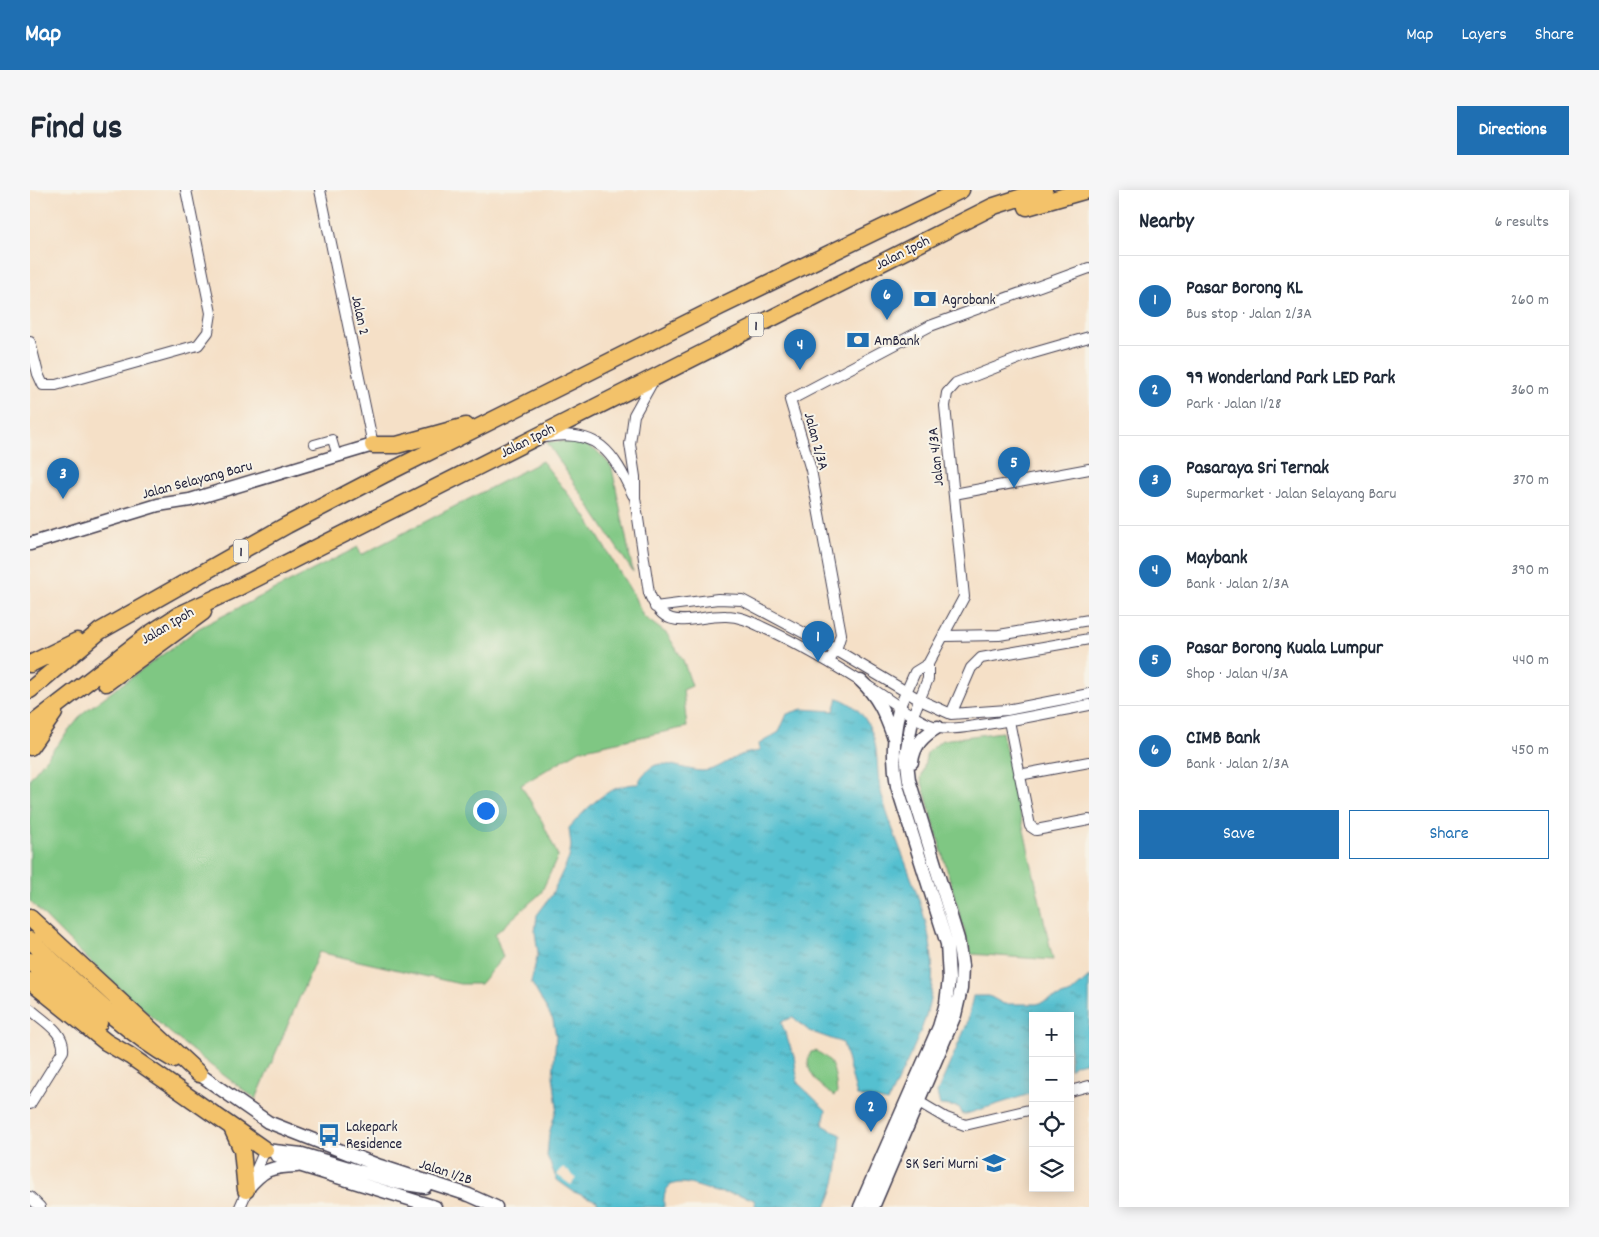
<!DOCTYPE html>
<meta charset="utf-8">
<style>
:root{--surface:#fff;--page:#f6f6f7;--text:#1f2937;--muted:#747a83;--line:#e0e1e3;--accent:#1f6fb2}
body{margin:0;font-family:Dekko,sans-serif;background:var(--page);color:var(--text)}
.controls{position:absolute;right:15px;bottom:15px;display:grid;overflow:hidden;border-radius:0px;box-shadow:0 2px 12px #0003}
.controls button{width:45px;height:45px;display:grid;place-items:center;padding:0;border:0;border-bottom:1px solid var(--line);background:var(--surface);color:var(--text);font:25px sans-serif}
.you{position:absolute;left:455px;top:620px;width:18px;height:18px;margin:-12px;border:4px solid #fff;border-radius:50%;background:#1a73e8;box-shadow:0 0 0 8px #1a73e833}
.badge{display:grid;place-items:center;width:32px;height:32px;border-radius:50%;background:var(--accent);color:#fff;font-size:16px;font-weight:700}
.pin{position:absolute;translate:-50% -41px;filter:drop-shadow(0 1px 2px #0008)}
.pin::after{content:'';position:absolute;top:26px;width:18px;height:15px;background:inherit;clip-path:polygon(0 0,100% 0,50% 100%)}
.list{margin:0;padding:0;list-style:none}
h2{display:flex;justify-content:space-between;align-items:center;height:65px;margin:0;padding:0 20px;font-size:21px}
h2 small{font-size:16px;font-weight:400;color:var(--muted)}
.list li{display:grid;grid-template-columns:32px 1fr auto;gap:15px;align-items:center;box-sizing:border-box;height:90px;padding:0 20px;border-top:1px solid var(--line)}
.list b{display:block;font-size:19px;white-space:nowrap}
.list p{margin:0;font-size:16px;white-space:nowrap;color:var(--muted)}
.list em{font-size:16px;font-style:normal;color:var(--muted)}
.actions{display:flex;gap:10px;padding:15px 20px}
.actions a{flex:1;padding:11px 0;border:1px solid var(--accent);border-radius:0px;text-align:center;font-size:18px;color:var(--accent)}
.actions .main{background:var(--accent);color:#fff}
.icon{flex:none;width:28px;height:28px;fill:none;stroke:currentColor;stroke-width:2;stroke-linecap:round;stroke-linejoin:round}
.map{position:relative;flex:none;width:1059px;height:1017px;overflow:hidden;border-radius:0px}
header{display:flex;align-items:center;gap:30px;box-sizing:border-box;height:70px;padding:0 25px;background:var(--accent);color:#fff}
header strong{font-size:24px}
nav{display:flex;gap:28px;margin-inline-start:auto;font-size:18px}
.intro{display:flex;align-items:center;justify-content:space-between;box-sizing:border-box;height:120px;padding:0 30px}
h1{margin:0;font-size:35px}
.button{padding:12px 22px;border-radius:0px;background:var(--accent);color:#fff;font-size:18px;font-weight:700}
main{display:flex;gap:30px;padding:0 30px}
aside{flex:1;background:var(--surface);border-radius:0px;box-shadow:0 2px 12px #0003}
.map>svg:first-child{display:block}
.grass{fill:#7fc783;stroke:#50745f}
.water{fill:url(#water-ripples);stroke:#3c7186}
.pier{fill:#f5e0c7}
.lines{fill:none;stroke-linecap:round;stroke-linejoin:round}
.pedestrian-casing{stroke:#423e50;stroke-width:10}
.minor-casing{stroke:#423e50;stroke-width:12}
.tertiary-casing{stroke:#423e50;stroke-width:15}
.trunk-casing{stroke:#423e50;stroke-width:19}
.pedestrian{stroke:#fff;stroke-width:8}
.minor{stroke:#fff;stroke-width:10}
.tertiary{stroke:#fff;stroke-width:12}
.trunk{stroke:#f3c26a;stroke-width:16}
.labels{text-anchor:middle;stroke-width:4;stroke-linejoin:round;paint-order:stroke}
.shield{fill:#f7f3e8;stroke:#62616f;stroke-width:1}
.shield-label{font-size:14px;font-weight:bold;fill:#22223b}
.street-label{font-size:15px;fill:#22223b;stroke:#f7f3e8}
.poi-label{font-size:15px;fill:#22223b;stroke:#f7f3e8;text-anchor:start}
</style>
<header>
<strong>Map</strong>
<nav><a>Map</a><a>Layers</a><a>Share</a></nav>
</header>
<div class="intro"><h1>Find us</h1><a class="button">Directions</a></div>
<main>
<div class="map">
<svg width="1059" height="1017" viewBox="0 0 1059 1017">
<defs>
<pattern id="water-ripples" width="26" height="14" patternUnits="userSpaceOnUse" patternTransform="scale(1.25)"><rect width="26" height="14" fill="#55c0d0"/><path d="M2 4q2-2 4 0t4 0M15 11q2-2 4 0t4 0" fill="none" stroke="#469caa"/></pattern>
</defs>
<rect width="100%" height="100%" fill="#f7f3e8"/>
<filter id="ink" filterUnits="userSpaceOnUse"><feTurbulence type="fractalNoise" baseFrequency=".02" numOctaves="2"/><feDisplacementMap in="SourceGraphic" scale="10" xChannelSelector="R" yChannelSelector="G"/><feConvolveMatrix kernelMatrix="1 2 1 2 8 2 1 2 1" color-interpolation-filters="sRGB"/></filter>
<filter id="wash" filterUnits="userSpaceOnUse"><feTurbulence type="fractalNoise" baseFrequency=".0096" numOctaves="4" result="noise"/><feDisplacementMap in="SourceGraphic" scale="20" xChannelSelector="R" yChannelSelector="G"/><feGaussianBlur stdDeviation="1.12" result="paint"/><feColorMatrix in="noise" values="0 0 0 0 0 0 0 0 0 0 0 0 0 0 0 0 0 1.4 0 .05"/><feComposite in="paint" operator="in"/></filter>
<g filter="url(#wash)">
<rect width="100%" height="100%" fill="#f5e0c7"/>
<!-- grass -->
<path class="grass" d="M517,252C547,250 565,253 582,278L603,382Z
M512,271L557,328L604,406L613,426L637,444L653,470L662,496L653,500L657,537L550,560L491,595L512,631L528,666L511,703L465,744L473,767L450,794H430L289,762L226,909C145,851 69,784 0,711V588L54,522L169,438L328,357L331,365Z
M972,542L1023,770L941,764L891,589L897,563L912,550Z
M785,861C805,869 805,884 807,903L804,906C790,897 771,879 781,862Z"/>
<!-- water -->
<path class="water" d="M808,508C824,514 833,523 840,538C849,555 846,579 850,598C865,662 908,727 902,795C899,836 874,875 858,912L827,906L813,853L779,841L763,827L751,832L764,866L768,893L796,920L793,935L811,945C809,970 808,994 796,1017H726L724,1010C713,1004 698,1004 686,1002C667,997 631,978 634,1017H568L567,1011L544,1002L527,990L517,966L519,944L527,917L523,886L526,846L523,830L501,792L508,763L505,742L507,725L521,706L539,668L541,656L539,638C558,617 578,594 608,594C610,587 618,578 626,575C638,571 658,581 672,581C687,581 697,570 711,565C716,563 724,562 730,561L729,554L749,542L757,524L772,519L804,521Z
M1059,787V871L1046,874L1040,879V826H1003V903L933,925L929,917L910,915L907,903L937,834L943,806H959L974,814H1007L1041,803Z"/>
<!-- pier -->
<path class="pier" d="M533,977L546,988L541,995L527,985Z"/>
</g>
<g filter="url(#ink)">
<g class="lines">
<defs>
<path id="pedestrian" d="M284,254L302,249L307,266"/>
<path id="minor" d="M290,0L343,255
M0,152L8,184L13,195H26L168,155L178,142L181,123L156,0
M624,189L604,225L600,254L605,287V308L619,403C636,446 662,425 696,426C709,426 720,431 732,437C772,455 810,478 847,502C864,513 890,534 910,538C923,540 937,537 951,535C987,530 1023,522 1059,515
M515,247C568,238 583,262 603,305
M924,304L1059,279
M625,417L688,409L712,410L806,460L890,510L921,524L977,520L1059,504
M915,446L969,445L1059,430
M799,471L806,460L811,444L781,280L760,210L900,136L1059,78
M870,516L885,482L898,474
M921,524L941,478L951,468L1059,449
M883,525L898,489V474L934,407L915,216L917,203L926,193L1000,164L1059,147
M979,531L1000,636L1006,640L1059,630
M989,585L1059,572
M0,819C13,831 35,842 33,861L0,914
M1040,901L1059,896
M889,912L916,928L935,935L1003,919
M0,1007L10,1017
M210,1017L235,960"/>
<path id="tertiary" d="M0,354L128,315L160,310L343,255
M831,491C848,507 855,524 863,546
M882,572C884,555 893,546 908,537
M169,884L238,932L350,976L439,1005L466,1017
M235,960L272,964L369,993L395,997
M246,965L272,976L405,1017
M216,1000C234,979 239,977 267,976
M830,1017L909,837L916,813L919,789L917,754L867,596C862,567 863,544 870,516
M843,1017L925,825L931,799L932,776L928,749L879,590L876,564L883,525"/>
<path id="trunk" d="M997,17L1057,0
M343,255H367L436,236
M0,474L47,451
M76,493L173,422
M0,500L70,441L257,335L353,285L689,117L931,0
M0,536L118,445L149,425L205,399L964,16L1014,0
M0,557L24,523
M0,728L169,884
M0,750C45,791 90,839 143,869
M0,771L69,833
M0,791L76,852L100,866L235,960
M202,938L212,960L216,1000"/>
</defs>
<!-- pedestrian casing -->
<use href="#pedestrian" class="pedestrian-casing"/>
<!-- minor casing -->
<use href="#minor" class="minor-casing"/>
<!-- tertiary casing -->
<use href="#tertiary" class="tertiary-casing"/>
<!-- trunk casing -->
<use href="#trunk" class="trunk-casing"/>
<!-- pedestrian -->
<use href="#pedestrian" class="pedestrian"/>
<!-- minor -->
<use href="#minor" class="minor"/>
<!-- tertiary -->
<use href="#tertiary" class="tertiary"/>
<!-- trunk -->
<use href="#trunk" class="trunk"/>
</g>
</g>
<!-- icons -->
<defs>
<symbol id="bank-bare" viewBox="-9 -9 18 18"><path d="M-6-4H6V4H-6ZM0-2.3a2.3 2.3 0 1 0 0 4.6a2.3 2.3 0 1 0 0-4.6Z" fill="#1f6fb2" stroke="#f7f3e8" stroke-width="2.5" paint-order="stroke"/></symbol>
<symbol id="bus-bare" viewBox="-9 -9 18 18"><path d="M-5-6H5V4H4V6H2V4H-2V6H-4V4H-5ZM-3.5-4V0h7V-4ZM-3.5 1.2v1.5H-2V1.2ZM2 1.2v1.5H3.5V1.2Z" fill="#1f6fb2" stroke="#f7f3e8" stroke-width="2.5" paint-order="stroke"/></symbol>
<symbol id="school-bare" viewBox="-9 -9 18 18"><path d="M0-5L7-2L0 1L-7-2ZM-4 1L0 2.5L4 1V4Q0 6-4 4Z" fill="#1f6fb2" stroke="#f7f3e8" stroke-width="2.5" paint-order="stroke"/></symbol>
</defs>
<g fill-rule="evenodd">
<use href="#bank-bare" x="879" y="93" width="32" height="32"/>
<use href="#bank-bare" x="812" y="134" width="32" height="32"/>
<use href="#bus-bare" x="283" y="929" width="32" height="32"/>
<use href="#school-bare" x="948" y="957" width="32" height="32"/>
</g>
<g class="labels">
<!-- shield labels -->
<g class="shield">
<rect x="718.5" y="123.5" width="15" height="23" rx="4"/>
<rect x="203.5" y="349.5" width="15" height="23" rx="4"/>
</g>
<g class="shield-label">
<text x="726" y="140">1</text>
<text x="211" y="366">1</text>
</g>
<!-- street labels -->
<g class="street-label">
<text transform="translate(872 62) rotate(-27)" y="5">Jalan Ipoh</text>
<text transform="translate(331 125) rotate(78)" y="5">Jalan 2</text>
<text transform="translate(497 250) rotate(-27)" y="5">Jalan Ipoh</text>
<text transform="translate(787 251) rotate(75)" y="5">Jalan 2/3A</text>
<text transform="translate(905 267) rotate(-96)" y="5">Jalan 4/3A</text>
<text transform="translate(167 289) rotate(-15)" y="5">Jalan Selayang Baru</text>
<text transform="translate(137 435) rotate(-31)" y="5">Jalan Ipoh</text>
<text transform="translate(416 981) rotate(18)" y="5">Jalan 1/2B</text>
</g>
<!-- poi labels -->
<g class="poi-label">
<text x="912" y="114">Agrobank</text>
<text x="844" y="155">AmBank</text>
<text x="316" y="941">Lakepark<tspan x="316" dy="17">Residence</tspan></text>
<text x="948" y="978" text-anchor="end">SK Seri Murni</text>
</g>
</g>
</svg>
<div class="controls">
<button>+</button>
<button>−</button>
<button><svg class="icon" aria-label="locate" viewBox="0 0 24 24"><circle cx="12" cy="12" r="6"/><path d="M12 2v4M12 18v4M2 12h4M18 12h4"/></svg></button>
<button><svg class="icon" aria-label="layers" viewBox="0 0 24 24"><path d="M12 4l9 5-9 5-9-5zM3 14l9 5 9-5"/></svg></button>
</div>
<div class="you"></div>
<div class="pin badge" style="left:788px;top:472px">1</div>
<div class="pin badge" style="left:841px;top:942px">2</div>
<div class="pin badge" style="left:33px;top:309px">3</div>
<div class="pin badge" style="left:770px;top:180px">4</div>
<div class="pin badge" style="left:984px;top:298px">5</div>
<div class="pin badge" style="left:857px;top:130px">6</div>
</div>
<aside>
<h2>Nearby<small>6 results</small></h2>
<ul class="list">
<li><span class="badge">1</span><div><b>Pasar Borong KL</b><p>Bus stop · Jalan 2/3A</p></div><em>260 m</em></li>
<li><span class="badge">2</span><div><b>99 Wonderland Park LED Park</b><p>Park · Jalan 1/28</p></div><em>360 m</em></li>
<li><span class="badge">3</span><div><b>Pasaraya Sri Ternak</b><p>Supermarket · Jalan Selayang Baru</p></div><em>370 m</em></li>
<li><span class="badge">4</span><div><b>Maybank</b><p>Bank · Jalan 2/3A</p></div><em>390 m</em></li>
<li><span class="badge">5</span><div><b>Pasar Borong Kuala Lumpur</b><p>Shop · Jalan 4/3A</p></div><em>440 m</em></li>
<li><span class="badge">6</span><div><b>CIMB Bank</b><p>Bank · Jalan 2/3A</p></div><em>450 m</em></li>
</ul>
<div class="actions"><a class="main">Save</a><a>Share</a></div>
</aside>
</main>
